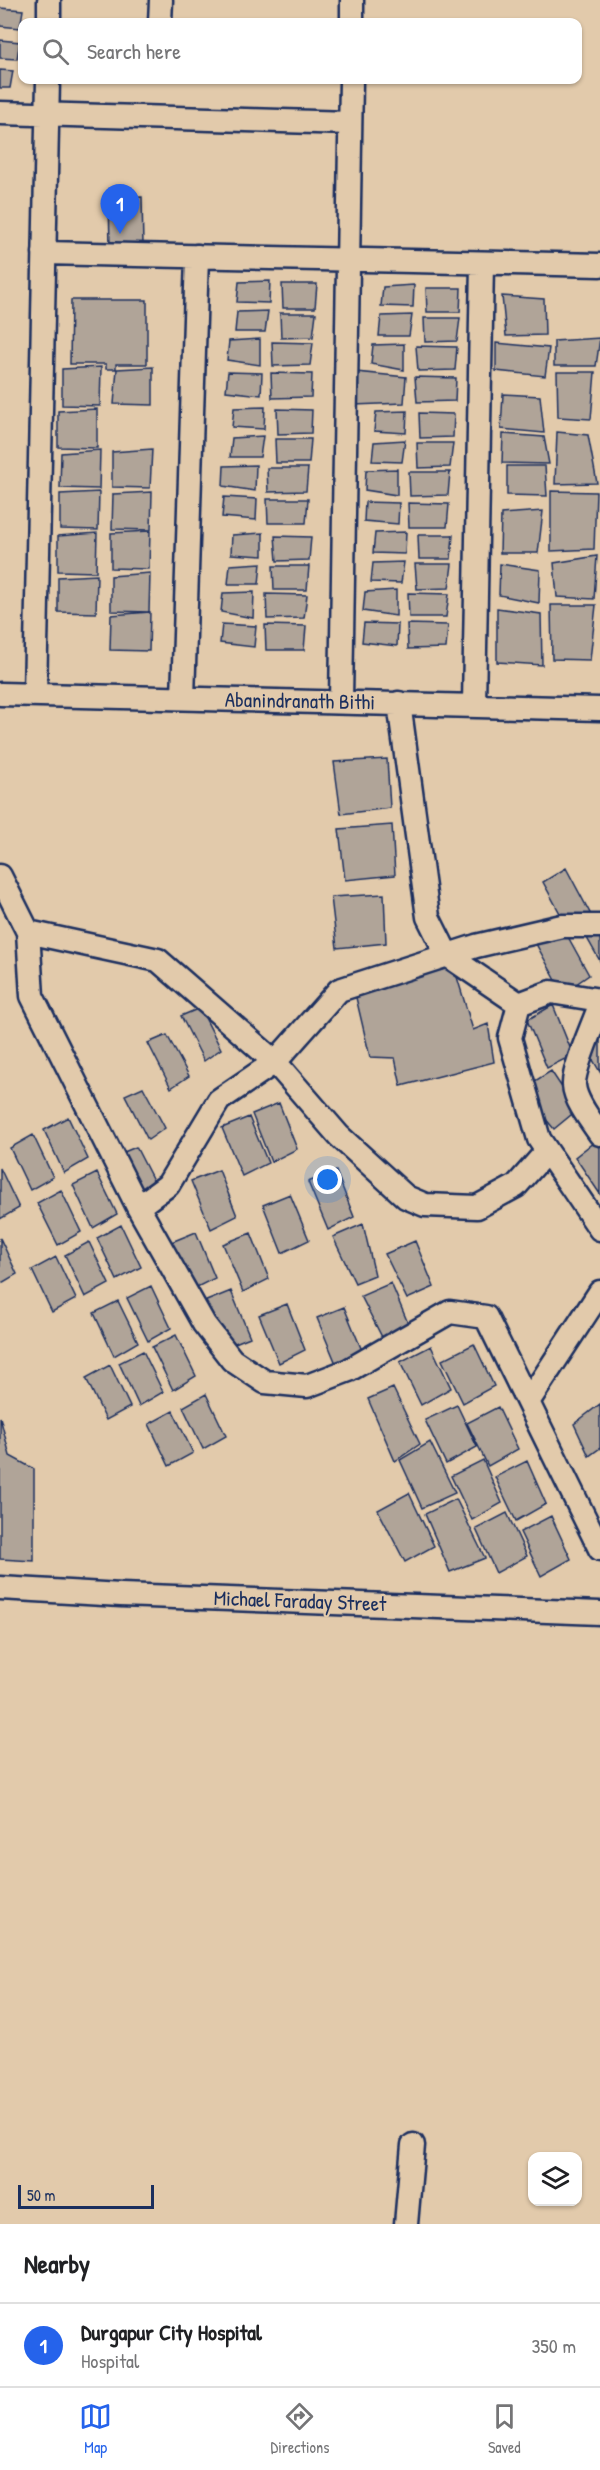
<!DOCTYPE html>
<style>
:root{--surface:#fff;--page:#f2f2f2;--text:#202124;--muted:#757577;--line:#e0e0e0;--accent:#2563eb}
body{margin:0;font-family:"Patrick Hand",sans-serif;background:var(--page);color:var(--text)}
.controls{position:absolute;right:18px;bottom:18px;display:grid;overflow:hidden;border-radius:12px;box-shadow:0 2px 4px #0004}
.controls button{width:54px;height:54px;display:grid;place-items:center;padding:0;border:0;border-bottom:2px solid var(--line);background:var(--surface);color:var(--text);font:30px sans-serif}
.scale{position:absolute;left:18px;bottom:15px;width:136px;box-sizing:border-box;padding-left:6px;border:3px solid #1b2f5e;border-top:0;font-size:16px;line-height:21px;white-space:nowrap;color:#1b2f5e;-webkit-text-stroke:4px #e2caab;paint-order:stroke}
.you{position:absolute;left:328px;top:1180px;width:21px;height:21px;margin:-15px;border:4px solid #fff;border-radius:50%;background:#1a73e8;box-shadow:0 0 0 9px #1a73e833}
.badge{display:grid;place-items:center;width:39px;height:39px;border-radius:50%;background:var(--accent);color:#fff;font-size:20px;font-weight:700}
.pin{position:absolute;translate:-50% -50px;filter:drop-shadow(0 2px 3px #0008)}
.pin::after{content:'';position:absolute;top:32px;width:21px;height:18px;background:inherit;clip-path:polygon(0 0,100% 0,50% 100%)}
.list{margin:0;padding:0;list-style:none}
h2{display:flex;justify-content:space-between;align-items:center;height:78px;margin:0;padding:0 24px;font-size:26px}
h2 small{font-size:20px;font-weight:400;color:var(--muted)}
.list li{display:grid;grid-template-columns:39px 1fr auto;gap:18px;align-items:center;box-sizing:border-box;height:84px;padding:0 24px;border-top:2px solid var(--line)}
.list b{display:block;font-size:22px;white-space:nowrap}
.list p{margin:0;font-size:20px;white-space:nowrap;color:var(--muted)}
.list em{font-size:20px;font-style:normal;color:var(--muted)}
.icon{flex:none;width:33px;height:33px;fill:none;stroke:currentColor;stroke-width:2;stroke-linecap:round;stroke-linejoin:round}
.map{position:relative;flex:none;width:600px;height:2224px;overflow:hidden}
.search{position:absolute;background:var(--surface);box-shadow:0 2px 4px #0004;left:18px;right:18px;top:18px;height:66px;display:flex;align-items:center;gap:15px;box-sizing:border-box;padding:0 21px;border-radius:12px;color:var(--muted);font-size:22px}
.sheet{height:162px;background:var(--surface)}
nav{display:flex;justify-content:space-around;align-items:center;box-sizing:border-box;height:84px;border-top:2px solid var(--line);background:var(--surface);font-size:16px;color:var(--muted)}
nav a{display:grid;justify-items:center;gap:3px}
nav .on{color:var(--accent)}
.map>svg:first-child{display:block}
.building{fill:#b0a498;stroke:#1b2f5e;stroke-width:1.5}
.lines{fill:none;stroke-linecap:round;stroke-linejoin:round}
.minor-casing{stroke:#1b2f5e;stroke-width:27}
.minor{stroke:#e2caab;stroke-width:22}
.labels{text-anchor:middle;stroke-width:4.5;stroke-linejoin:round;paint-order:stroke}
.street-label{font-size:21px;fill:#1b2f5e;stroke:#e2caab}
</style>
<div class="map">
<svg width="600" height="2224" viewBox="0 0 600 2224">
<rect width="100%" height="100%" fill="#e2caab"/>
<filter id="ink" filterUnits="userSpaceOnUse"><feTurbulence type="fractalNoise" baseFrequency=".0167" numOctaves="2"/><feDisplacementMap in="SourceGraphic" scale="12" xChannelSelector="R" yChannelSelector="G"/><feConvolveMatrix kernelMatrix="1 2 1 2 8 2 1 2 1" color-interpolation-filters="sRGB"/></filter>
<g filter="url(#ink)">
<!-- building -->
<path class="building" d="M0,8L23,10L20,28L0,26Z
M0,40L20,42L17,59L0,58Z
M0,70L13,71L10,88H0Z
M142,197L143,246L110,247L109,198Z
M270,281L269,303L237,302L239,282Z
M282,284H317L315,308H283Z
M414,285L413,307L381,306L383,287Z
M426,288H461L460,312H427Z
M502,296L544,299L545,335L506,336Z
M71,300H147V364H116V369H106V364H70Z
M268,311L265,332H235L237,312Z
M280,313H316L313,337L281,338Z
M412,315L409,336H379L381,316Z
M424,318H460L457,341L425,342Z
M600,338L596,366H554V341Z
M260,339V365L227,360L229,341Z
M272,342L313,343L310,365L273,366Z
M496,343L549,348L545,376L496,371Z
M404,344V370L371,364L373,345Z
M416,346L457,347L455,370L418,371Z
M101,367L100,406L62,405V369Z
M153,367V405L114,404L117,369Z
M228,372L262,373L261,395L226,391Z
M356,372L406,377L404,403L354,405Z
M557,372H595L591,419L558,417Z
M271,373L312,374L311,397L272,398Z
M415,377L456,378L455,401L417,402Z
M503,394L540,396L544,433L501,429Z
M265,407L264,429L232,427L234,408Z
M97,409V448L58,447V411Z
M277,409L312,410L311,433L278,434Z
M407,411L406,433L374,431L376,412Z
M419,413L454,414L453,437L420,438Z
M557,432L588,435L597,483L555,484Z
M503,434L544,437L549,464L502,463Z
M263,436L260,457H230L232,438Z
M275,439H311L309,463H276Z
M405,440L402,462L372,461L374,442Z
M417,443H453L450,467L418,468Z
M152,449L150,488L112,487V452Z
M100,450L99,489L60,488L61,453Z
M256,465L255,491L223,486L224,466Z
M507,466H545L547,496L507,495Z
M267,468H308L306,491L268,492Z
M397,469V495L365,490L366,470Z
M409,472H450L448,495L410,496Z
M551,491L596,492L594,549L551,551Z
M99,492L98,530L60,529V494Z
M152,492L151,530L112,529L113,494Z
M224,497L257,499L256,520L222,517Z
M267,499H308L306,523H268Z
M365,502L399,503L398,524L364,521Z
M408,503L449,504L447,527H409Z
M543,511L538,553H500L501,514Z
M150,531L149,569L111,568V533Z
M406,532L405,554L373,553L375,533Z
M97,533L96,572L58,571V536Z
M263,533V556L231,554L232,535Z
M418,535H453L451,559H419Z
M275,536L311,537L309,560L277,561Z
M597,556L594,599L557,597L554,563Z
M404,562L401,583L371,582L373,563Z
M261,563L259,584H228L230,565Z
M415,564H452L449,588L417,589Z
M500,564L540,570L539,603L499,595Z
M273,566H309L307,590H274Z
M150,573L149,612L111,611V576Z
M97,575L96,613L58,612V577Z
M396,590V616L363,611L365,592Z
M254,592L253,618L221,612L223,593Z
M408,593L449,594L446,617H409Z
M266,594L307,595L304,618L267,619Z
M551,605H596L590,660L552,659Z
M497,608L541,614L542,665L497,662Z
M150,612L149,651L110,650L111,615Z
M364,623L398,624L397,646L362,642Z
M222,624L256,626L254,647L220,643Z
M407,624L448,625L446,648L408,649Z
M265,625L306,626L304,650H266Z
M387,759L390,808L341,814L334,762Z
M392,825L395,875L345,880L339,829Z
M566,868L591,915L567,926L543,882Z
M384,894L386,943L337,948L331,897Z
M562,926L589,975L563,993L535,942Z
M600,932V961L587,938Z
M442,964L454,967L473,1030L488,1024L494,1062L401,1086L395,1058L370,1057L354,989Z
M553,1005L573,1055L547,1068L527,1020Z
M200,1008L221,1049L204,1061L181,1016Z
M600,1031V1072L585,1046Z
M167,1035L189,1076L171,1088L148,1043Z
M551,1071L577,1110L554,1129L540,1112L530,1084Z
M143,1087L165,1128L148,1140L125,1095Z
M279,1103L297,1149L271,1162L252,1114Z
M68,1117L88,1159L64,1173L44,1130Z
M249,1117L268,1163L242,1176L222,1128Z
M33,1135L53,1177L30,1190L10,1148Z
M598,1139L600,1141V1194L575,1157Z
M136,1147L157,1188L140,1200L117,1155Z
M0,1168L19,1208L0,1219Z
M219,1170L237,1216L211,1229L191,1181Z
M336,1171L354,1217L328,1230L308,1182Z
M97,1173L117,1214L93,1228L73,1185Z
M61,1190L81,1232L58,1245L37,1203Z
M290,1194L309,1240L282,1253L263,1205Z
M363,1224L375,1275L355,1283L333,1237Z
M121,1225L141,1267L117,1280L97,1238Z
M196,1232L215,1278L189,1291L169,1243Z
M251,1233L269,1279L243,1292L223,1244Z
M0,1238L17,1274L0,1284Z
M415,1241L434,1287L407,1299L385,1254Z
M89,1242L109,1284L85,1297L65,1255Z
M56,1257L76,1299L52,1312L32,1270Z
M391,1283L410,1328L384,1341L361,1296Z
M151,1286L171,1328L148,1341L127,1298Z
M231,1291L250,1337L225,1347L204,1302Z
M118,1301L138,1342L114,1356L94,1313Z
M287,1304L305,1350L279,1363L259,1315Z
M344,1307L363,1353L337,1366L317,1318Z
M176,1335L196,1376L173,1390L152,1347Z
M474,1344L494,1386L463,1403L442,1360Z
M431,1346L451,1388L421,1405L400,1362Z
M143,1351L163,1392L139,1406L119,1363Z
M110,1365L130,1407L106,1420L86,1378Z
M393,1388L420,1444L395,1461L368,1399Z
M206,1394L226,1436L203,1449L183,1407Z
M600,1404V1448L589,1456L574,1424Z
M457,1405L477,1447L446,1464L425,1420Z
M498,1407L518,1449L488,1466L467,1423Z
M173,1411L193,1453L169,1466L149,1424Z
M0,1417L10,1456L34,1469V1561L0,1559Z
M430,1442L455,1493L422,1508L400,1460Z
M483,1460L502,1503L472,1520L451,1476Z
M527,1461L546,1504L516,1521L495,1477Z
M409,1493L434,1546L405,1562L378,1510Z
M456,1499L485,1558L450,1572L425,1514Z
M507,1513L527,1556L496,1573L476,1529Z
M551,1516L571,1559L541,1576L520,1532Z"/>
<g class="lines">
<defs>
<path id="minor" d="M49,22V0
M160,22L161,0
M352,22V0
M0,113L350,123
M44,253L600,265
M0,694L600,709
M35,695L48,80
M183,698L197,256
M341,701L351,80
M399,703L428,917L447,955L519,1004
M474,704L482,263
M0,876L28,932L32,996L138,1207
M600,926H562L476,946L339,990L275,1062L219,1100L168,1185L138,1207L204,1324L232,1360L265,1382L307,1386L349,1370L450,1312L486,1317L600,1549
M28,932L158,960L275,1062L339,1136L406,1197L425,1205L477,1207L516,1186L547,1151
M600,1000L551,992L519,1004L510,1038L539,1139L600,1229
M600,1005C594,1023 573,1068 574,1085C575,1101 591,1121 600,1134
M528,1402L600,1292
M0,1588L121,1595L600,1613
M406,2224L413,2145"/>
</defs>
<!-- minor casing -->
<use href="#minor" class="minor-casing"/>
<!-- minor -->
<use href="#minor" class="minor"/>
</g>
</g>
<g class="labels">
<!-- street labels -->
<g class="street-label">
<text transform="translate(300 701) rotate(1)" y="7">Abanindranath Bithi</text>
<text transform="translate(300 1601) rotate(2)" y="7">Michael Faraday Street</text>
</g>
</g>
</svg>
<div class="controls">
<button><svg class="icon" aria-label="layers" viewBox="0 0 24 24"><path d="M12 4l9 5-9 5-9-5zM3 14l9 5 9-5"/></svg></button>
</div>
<div class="scale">50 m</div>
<div class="you"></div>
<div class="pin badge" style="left:120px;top:234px">1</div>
<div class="search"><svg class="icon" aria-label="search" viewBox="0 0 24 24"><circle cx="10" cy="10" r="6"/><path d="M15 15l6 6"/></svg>Search here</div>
</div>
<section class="sheet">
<h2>Nearby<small></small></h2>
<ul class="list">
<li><span class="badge">1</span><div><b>Durgapur City Hospital</b><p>Hospital</p></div><em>350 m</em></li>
</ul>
</section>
<nav>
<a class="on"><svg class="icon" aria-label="map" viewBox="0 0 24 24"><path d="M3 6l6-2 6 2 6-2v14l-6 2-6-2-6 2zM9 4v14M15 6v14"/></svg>Map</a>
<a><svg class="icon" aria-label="directions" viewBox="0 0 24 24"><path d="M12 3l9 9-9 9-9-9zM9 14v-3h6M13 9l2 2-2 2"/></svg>Directions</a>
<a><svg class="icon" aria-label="saved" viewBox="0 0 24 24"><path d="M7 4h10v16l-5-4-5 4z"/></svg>Saved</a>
</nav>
